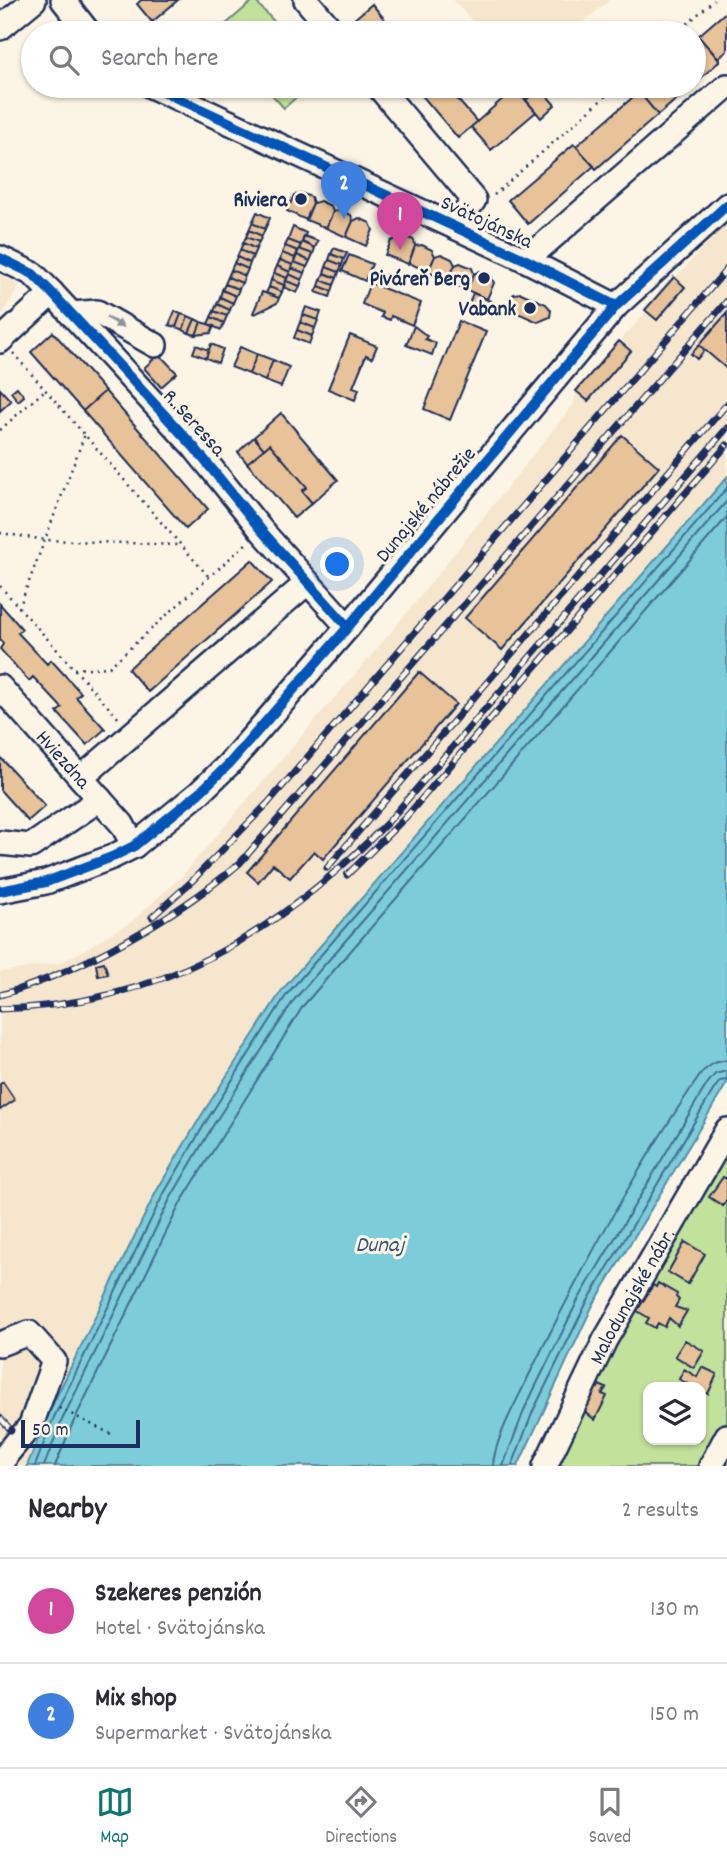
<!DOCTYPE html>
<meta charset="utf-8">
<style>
:root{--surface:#fff;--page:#f2f2f3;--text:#2b2b33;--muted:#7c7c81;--line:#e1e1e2;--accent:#0f766e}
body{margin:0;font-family:Dekko,sans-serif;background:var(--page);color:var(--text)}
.controls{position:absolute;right:21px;bottom:21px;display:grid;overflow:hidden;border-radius:14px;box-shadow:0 2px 5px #0004}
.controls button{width:63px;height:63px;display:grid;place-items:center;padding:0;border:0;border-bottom:2px solid var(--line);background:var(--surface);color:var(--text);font:35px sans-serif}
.scale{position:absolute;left:21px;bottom:18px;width:119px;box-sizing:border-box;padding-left:7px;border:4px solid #1b2f5e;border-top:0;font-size:19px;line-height:24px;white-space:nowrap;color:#1b2f5e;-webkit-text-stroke:5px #fcf5e5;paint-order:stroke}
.you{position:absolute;left:338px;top:565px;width:24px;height:24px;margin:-18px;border:5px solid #fff;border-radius:50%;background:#1a73e8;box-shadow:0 0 0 10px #1a73e833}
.badge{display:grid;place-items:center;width:46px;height:46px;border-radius:50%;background:var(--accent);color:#fff;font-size:23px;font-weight:700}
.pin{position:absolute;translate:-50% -58px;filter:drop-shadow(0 2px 4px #0008)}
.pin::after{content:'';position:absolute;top:37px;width:24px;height:21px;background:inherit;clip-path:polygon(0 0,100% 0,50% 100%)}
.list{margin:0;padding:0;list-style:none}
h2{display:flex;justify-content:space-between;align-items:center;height:91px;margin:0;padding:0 28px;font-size:30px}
h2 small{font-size:23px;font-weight:400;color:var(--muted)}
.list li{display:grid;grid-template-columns:46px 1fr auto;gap:21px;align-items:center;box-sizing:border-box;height:105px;padding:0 28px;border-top:2px solid var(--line)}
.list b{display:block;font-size:26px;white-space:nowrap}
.list p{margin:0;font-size:23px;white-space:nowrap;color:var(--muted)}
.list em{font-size:23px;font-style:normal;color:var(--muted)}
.icon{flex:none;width:38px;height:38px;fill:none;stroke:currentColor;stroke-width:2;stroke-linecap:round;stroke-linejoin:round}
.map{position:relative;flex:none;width:727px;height:1466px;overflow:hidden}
.search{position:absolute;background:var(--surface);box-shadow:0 2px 5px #0004;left:21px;right:21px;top:21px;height:77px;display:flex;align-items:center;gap:18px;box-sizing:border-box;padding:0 24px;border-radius:38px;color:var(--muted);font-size:26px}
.sheet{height:301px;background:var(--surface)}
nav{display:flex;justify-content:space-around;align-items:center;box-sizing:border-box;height:98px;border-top:2px solid var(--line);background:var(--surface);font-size:19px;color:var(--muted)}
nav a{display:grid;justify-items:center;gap:4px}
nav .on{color:var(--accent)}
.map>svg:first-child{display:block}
.built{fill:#f6e6ce}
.green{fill:#c2e19a;stroke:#6e887c;stroke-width:2;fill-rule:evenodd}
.water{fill:#7dccda;stroke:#568da8;stroke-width:2}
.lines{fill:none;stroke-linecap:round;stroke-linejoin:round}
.shore{stroke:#426e90;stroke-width:2}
.building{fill:#e8c298;stroke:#1b2f5e;stroke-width:2}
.minor-casing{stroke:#1b2f5e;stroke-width:28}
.path{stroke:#1b2f5e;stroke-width:2.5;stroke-dasharray:2 5;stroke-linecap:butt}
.minor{stroke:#fcf5e5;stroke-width:23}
.rail-casing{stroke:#1b2f5e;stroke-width:7}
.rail{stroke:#fcf5e5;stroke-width:4.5;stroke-dasharray:13;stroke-linecap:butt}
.cycleway-casing{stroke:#fcf5e5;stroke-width:15}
.cycleway{stroke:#0057b8;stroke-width:10}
.oneway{fill:#8c92a2}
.poi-dot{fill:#1b2f5e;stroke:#fcf5e5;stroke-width:2.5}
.labels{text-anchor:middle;stroke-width:6;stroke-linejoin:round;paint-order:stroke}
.poi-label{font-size:21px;font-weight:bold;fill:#1b2f5e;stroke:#fcf5e5;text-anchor:end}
.street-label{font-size:21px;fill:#1b2f5e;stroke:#fcf5e5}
.water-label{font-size:23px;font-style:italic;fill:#34567d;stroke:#fcf5e5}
</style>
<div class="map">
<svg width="727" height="1466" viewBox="0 0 727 1466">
<rect width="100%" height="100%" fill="#fcf5e5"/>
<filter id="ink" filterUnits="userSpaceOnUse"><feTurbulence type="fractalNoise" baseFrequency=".0143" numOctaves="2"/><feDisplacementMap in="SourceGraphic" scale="14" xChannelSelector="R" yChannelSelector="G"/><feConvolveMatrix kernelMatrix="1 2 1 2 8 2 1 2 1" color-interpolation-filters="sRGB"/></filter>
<g filter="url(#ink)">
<!-- built -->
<path class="built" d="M453,0H609L571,33H483Z
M727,220V477L282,990L156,1192L48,1414L27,1466H0V972L61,963L131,922L182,876L397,625L574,404L576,391Z
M0,275L20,285L0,318Z"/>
<!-- green -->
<path class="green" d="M254,0L285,33H217V32Z
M264,86H309L284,108Z
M727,1146V1466H550L562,1437ZM648,1387H701V1440H648Z"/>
<!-- water -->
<path class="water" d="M727,477V1083L592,1307L518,1466H27L48,1414L156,1192L201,1116L282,990Z"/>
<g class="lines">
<!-- shore -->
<path class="shore" d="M35,1466L54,1417L163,1195L207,1120L287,994L727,488
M44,1466L62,1420L170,1199L214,1124L294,1000L727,501
M55,1466L72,1425L180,1204L303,1006L727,517
M493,1466C494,1440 517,1401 528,1377C580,1272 636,1167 703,1071L714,1063L727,1060
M503,1466L525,1408L578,1300L707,1084L715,1074L727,1071
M512,1466L533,1411L586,1304L714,1089L720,1081L727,1080"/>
</g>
<!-- building -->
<path class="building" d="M141,0H178L152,22L137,4Z
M372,4L386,21L397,33H365L353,20Z
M727,11V51L718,58L698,36Z
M700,38L720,61L694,84V44Z
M414,86H446L477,122L458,138Z
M514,86H539L540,88L526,100Z
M646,86H692L658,115L639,92Z
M515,88L536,112L491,150L471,127Z
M540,88L555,105L541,118L526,100Z
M639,92L658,115L596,169L576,146Z
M574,144L594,166L528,224L508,200Z
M300,193L311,197L313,203L306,220L287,211L294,195Z
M320,201L331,206L333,212L326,228L306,220L313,203Z
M340,210L351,215L353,221L346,237L326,228L333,212Z
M257,212L270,218L265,229L252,223Z
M359,218L370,223L373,230L366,246L346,237L353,221Z
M252,223L265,229L262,236L249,230Z
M293,227L306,233L301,245L288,240Z
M249,230L262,236L259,242L246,237Z
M304,236L318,241L315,248L302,242Z
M403,236L414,240L415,246L408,264L385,255L391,241Z
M246,237L259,242L256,249L243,243Z
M288,240L301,245L298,251L285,246Z
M302,242L315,248L313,254L299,249Z
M243,243L256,249L253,256L240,250Z
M422,245L432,250L435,256L428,272L409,263L415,246Z
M285,246L298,251L295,258L282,253Z
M334,248L347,253L344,259L331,254Z
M299,249L313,254L310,261L297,255Z
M240,250L253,256L250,263L237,257Z
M282,253L295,258L293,265L280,260Z
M331,254L344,259L342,265L329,260Z
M441,254L452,259L455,265L447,281L428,272L435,256Z
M297,255L310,261L307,267L294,262Z
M349,255L372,264L365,281L342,271Z
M237,257L250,263L248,269L234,263Z
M280,260L293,265L290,272L277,266Z
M329,260L342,265L339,272L326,267Z
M294,262L307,267L305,273L291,268Z
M234,263L248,269L245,276L231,270Z
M460,263L472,268L474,274L467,290L447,281L455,265Z
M277,266L290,272L287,278L274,273Z
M326,267L339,272L337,278L324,273Z
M291,268L305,273L302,280L289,274Z
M231,270L245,276L242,283L228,277Z
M480,271L491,276L494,283L487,299L467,290L474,274Z
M274,273L287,278L284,285L271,280Z
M324,273L337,278L334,285L321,280Z
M289,274L302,280L300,286L286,281Z
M228,277L242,283L239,289L225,284Z
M674,277L685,287L657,320L645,310Z
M271,280L284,285L282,292L269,287Z
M321,280L334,285L332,291L319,286Z
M286,281L300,286L297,293L284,287Z
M370,283L421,303L412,325L391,316L390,320L381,317L383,313L362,304Z
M225,284L239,289L236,296L222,290Z
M319,286L332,291L330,297L316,292Z
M269,287L282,292L279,298L266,293Z
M222,290L236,296L233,303L220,297Z
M262,292L279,298L277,303L255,314L253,313Z
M473,293L497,304L493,315L469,304Z
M521,293L546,304L551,310L550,317L538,322L513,311L509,306V299L514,294Z
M220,297L233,303L230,310L217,304Z
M217,304L230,310L227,316L214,311Z
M306,307L321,312L318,320L303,315Z
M175,311L181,314L176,327L169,325Z
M214,311L227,316L224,323L211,317Z
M727,313V369L699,345Z
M181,314L188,316L183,330L176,327Z
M303,315L318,320L315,328L300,322Z
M188,316L195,319L189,333L183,330Z
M211,317L224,323L221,330L208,324Z
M195,319L201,322L196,335L189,333Z
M459,321L486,332L450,420L424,409Z
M201,322L214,326L211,333L196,335Z
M300,322L315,328L312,336L297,330Z
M414,326L427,336L425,339L436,343L432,355L406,345Z
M297,330L312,336L309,344L294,338Z
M53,332L105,391L83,411L31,352Z
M350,335L377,346L372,358L366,355L353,387L359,389L355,400L328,389Z
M619,341L631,351L588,401L576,391Z
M211,344L223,349L218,363L206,358Z
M196,345L209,350L206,358L193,353Z
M699,345L705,350L697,359L691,354Z
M240,347L257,354L249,374L231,367Z
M159,354L177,373L161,387L144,368Z
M257,354L273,360L265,381L249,374Z
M273,360L289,367L281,387L265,381Z
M17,387L24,396L18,401L11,392Z
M0,389L11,401L0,411Z
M105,391L208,509L186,529L83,411Z
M281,413L338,480L312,503L302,491L307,487L270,444L264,449L254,437Z
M622,435L659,467L502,650L465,618Z
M254,437L264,449L247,463L238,452Z
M270,444L307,487L302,491L312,503L294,518L247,463Z
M252,560L272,582L148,692L128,669Z
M0,604L22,629L18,633L47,664L51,660L81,693L76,697L105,729L87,745L57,712L62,708L33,677L29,681L0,649L3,644L0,640Z
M419,672L456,704L323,859L314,851L290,878L273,864L258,882L247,872Z
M0,757L45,806L28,821L0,790Z
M104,962L108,974L98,976L96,964Z
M3,1082L15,1100L0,1110V1084Z
M723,1177L727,1179V1199L723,1206L709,1197Z
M685,1242L705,1254L688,1284L668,1272Z
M658,1283L677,1294L676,1297L679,1300L675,1307L687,1311L678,1326L669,1318L665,1327L658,1323L655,1328L646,1323L649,1318L637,1311L653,1285L656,1287Z
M685,1340L704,1351L694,1368L675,1356Z
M702,1367L717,1374L708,1394L701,1391V1387H693L679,1379L684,1369L697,1377Z
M599,1385L606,1388L602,1394L607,1396L595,1420L583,1410L595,1386L598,1388Z"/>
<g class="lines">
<defs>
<g id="minor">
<path d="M63,0L89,33"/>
<path d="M306,0L334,33"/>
<path d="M0,28L34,0"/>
<path d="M151,86L526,260L616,306"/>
<path d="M378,86L474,200L455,227"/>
<path d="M0,258L33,274L52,293L194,447L262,531L348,627"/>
<path d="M526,260L727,86"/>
<path d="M71,314L97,312L155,345"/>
<path d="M0,341L52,293"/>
<path id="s1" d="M0,687L122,824L134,846"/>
<path d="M81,778L307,583"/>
<path d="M0,843L31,846L100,799"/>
<path d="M0,891L46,882L112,857L134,846L199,793L229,764L348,627L616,306L727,205"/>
<path d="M0,1344L29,1333L54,1361L31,1425L6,1455L2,1466"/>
<path id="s2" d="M545,1466L605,1340L727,1130"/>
<path d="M711,1466L727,1436"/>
</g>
</defs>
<!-- minor casing -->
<use href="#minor" class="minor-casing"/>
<!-- path -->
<path class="path" d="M677,33L714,0
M494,195L617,86
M13,353L209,577
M0,430L45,390
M0,533L46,540L178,545
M0,586L119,719
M19,608L85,434
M74,669L109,667L248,542
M59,1408L115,1436"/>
<!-- minor -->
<use href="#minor" class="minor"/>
<defs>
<path id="rail" d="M327,868L727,404
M347,875L406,817L727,445
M152,917L191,882L268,803L727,269
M0,995C81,972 176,917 240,863L727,301
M0,1009C160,1005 278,934 388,822L727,428
M0,1418L11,1430"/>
</defs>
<!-- rail casing -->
<use href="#rail" class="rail-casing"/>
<!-- rail -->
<use href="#rail" class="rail"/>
<defs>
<path id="cycleway" d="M151,86L526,260L616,306
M0,258L33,274L52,293L194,447L262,531L348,627
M0,891L46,882L112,857L134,846L199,793L229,764L348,627L616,306L727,205"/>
</defs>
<!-- cycleway casing -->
<use href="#cycleway" class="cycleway-casing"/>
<!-- cycleway -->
<use href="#cycleway" class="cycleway"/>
</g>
<!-- one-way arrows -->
<defs><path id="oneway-solid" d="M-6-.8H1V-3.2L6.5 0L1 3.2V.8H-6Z" transform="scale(1.75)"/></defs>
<use class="oneway" href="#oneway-solid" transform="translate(115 322) rotate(30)"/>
</g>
<!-- markers -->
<g class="poi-dot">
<circle cx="301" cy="199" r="7"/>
<circle cx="484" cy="278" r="7"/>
<circle cx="530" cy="308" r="7"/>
</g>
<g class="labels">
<!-- poi labels -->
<g class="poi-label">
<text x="287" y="206">Riviera</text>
<text x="470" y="285">Piváreň Berg</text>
<text x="516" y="315">Vabank</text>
</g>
<!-- street labels -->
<g class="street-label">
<text transform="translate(487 221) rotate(25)" y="7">Svätojánska</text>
<text transform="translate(195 422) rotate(48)" y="7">R. Seressa</text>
<text transform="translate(425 504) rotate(-50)" y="7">Dunajské nábrežie</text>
<text dy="7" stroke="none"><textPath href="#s1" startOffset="96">Hviezdna</textPath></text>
<text dy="7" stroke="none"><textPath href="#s2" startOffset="191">Malodunajské nábr.</textPath></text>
</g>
<!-- water labels -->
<g class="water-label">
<text x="380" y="1251">Dunaj</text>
</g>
</g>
</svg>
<div class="controls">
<button><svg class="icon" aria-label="layers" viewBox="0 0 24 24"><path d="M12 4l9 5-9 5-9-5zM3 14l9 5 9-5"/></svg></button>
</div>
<div class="scale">50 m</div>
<div class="you"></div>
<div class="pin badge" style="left:400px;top:250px;background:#d1479c">1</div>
<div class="pin badge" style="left:344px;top:219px;background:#3f7fe0">2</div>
<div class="search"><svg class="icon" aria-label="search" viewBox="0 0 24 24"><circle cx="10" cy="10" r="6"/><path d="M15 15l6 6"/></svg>Search here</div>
</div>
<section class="sheet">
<h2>Nearby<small>2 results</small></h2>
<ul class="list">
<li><span class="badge" style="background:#d1479c">1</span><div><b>Szekeres penzión</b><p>Hotel · Svätojánska</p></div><em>130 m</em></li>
<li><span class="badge" style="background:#3f7fe0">2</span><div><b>Mix shop</b><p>Supermarket · Svätojánska</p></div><em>150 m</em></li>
</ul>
</section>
<nav>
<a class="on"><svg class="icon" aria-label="map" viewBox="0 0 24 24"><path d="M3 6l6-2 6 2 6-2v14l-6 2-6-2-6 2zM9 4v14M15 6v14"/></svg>Map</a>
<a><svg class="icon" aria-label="directions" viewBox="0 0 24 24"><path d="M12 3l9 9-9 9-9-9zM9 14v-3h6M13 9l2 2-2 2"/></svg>Directions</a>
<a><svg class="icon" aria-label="saved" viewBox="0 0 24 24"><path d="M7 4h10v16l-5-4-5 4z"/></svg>Saved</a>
</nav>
